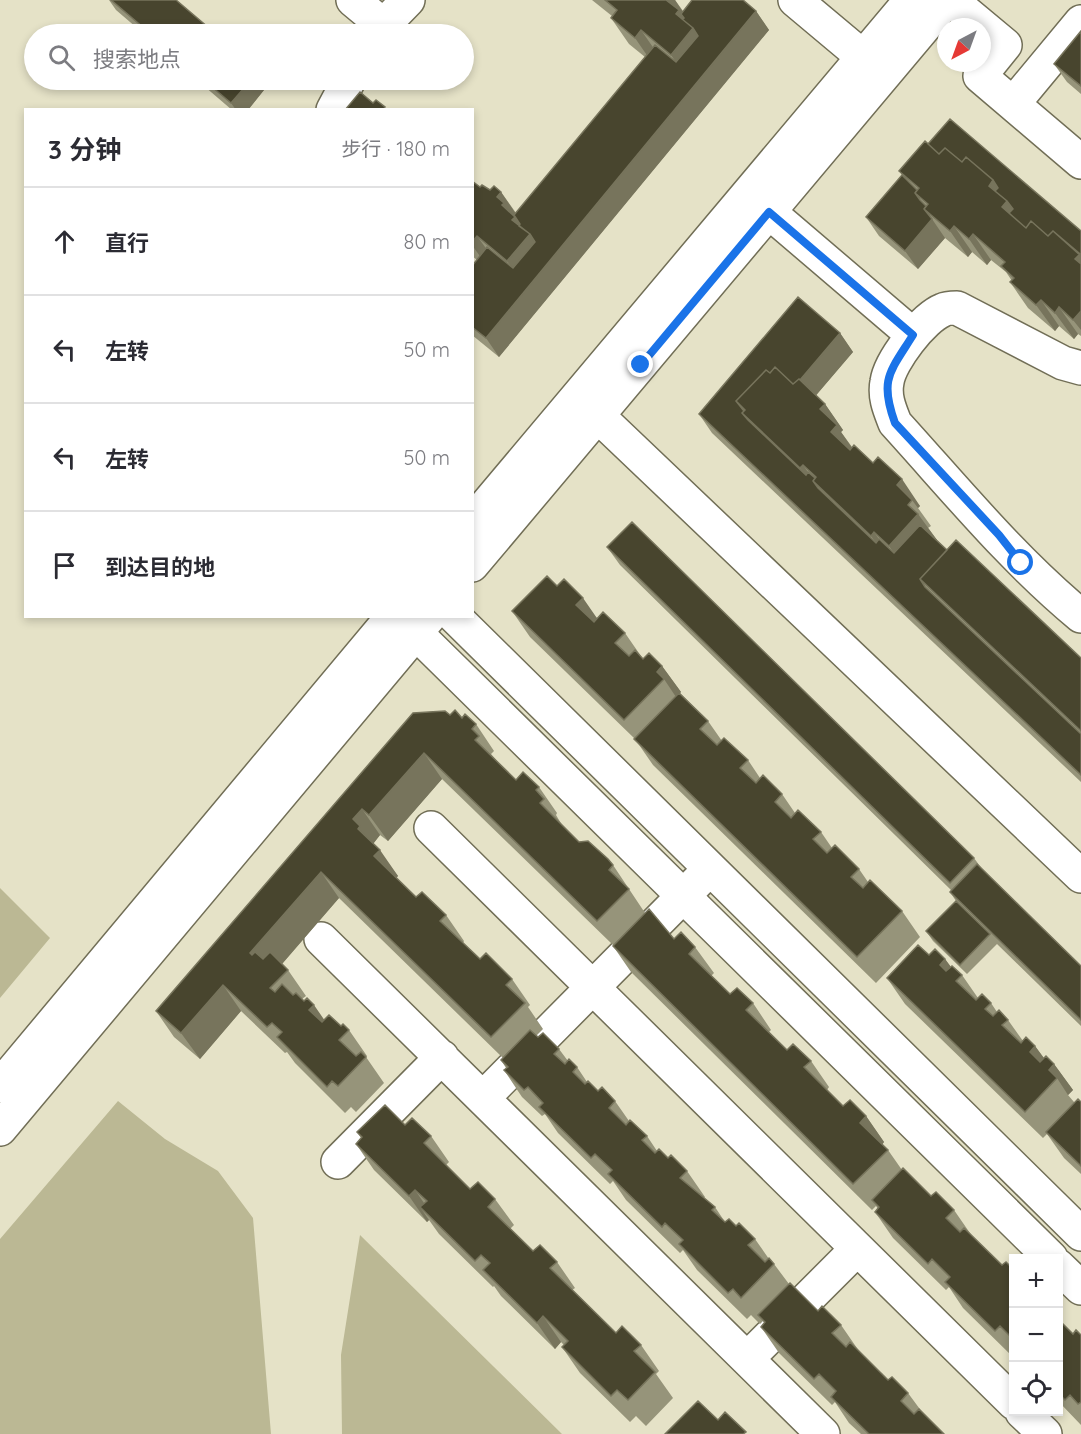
<!DOCTYPE html>
<html lang="zh">
<meta charset="utf-8">
<style>
:root{--surface:#fff;--page:#f7f7f7;--text:#2b2b33;--muted:#7c7c81;--line:#e1e1e2}
body{margin:0;font-family:Quicksand,"Noto Sans SC",sans-serif;background:var(--page);color:var(--text)}
.controls{position:absolute;right:18px;bottom:18px;display:grid;overflow:hidden;border-radius:0px;box-shadow:0 3px 9px #0003}
.controls button{width:54px;height:54px;display:grid;place-items:center;padding:0;border:0;border-bottom:2px solid var(--line);background:var(--surface);color:var(--text);font:30px sans-serif}
.compass{position:absolute;left:937px;top:18px;width:54px;height:54px;border-radius:50%;background:var(--surface);box-shadow:0 3px 9px #0003;rotate:221deg}
.stop{position:absolute;width:18px;height:18px;margin:-14px;border:4px solid #1a73e8;border-radius:50%;background:#fff}
.stop.end{background:#1a73e8;border-color:#fff;box-shadow:0 2px 6px #0008}
.list{margin:0;padding:0;list-style:none}
h2{display:flex;justify-content:space-between;align-items:center;height:78px;margin:0;padding:0 24px;font-size:26px}
h2 small{font-size:20px;font-weight:400;color:var(--muted)}
.list li{display:grid;grid-template-columns:39px 1fr auto;gap:18px;align-items:center;box-sizing:border-box;height:108px;padding:0 24px;border-top:2px solid var(--line)}
.list b{display:block;font-size:22px;white-space:nowrap}
.list em{font-size:20px;font-style:normal;color:var(--muted)}
.icon{flex:none;width:33px;height:33px;fill:none;stroke:currentColor;stroke-width:2;stroke-linecap:round;stroke-linejoin:round}
.map{position:relative;flex:none;width:1081px;height:1434px;overflow:hidden}
.search{position:absolute;background:var(--surface);box-shadow:0 3px 9px #0003;left:24px;top:24px;width:450px;height:66px;display:flex;align-items:center;gap:15px;box-sizing:border-box;padding:0 21px;border-radius:33px;color:var(--muted);font-size:22px}
.panel{position:absolute;background:var(--surface);box-shadow:0 3px 9px #0003;left:24px;top:108px;width:450px;height:510px;border-radius:0px}
.map>svg:first-child{display:block}
.green{fill:#bbb894}
.lines{fill:none;stroke-linecap:round;stroke-linejoin:round}
.minor-casing{stroke:#716e56;stroke-width:36}
.minor{stroke:#fff;stroke-width:33}
.wall{fill:#96947a}
.shaded-wall{fill:#77745c}
.building{fill:#48452e;stroke:#77745c;stroke-width:1.5}
.route{stroke:#1a73e8;stroke-width:8}
</style>
<div class="map">
<svg width="1081" height="1434" viewBox="0 0 1081 1434">
<rect width="100%" height="100%" fill="#e5e2c7"/>
<!-- green -->
<path class="green" d="M0,888L50,938L0,998Z
M118,1101L165,1139L218,1171L253,1218L271,1434H0V1239Z
M360,1235L562,1434H342L341,1355Z"/>
<g class="lines">
<defs>
<path id="minor" d="M353,0L383,25
M795,0L863,57
M951,0L1005,45L980,76L1081,162
M375,34L408,0
M1013,104L1081,22
M333,110L349,80
M769,212L913,335
M1081,368L1063,363L957,308C952,308 947,308 943,310C923,318 890,361 887,382C884,397 890,410 895,423C955,489 1012,559 1081,616
M598,416L1081,876
M472,522L911,0
M472,565L947,0
M454,616L1081,1234
M416,633L1051,1258
M431,828L1014,1403
M321,939L823,1434
M0,1086L393,616
M483,1098L699,880
M0,1129L430,616
M338,1162L442,1057
M1058,1266L1081,1288
M747,1359L857,1249
M1022,1412L1045,1434"/>
</defs>
<!-- minor casing -->
<use href="#minor" class="minor-casing"/>
<!-- minor -->
<use href="#minor" class="minor"/>
</g>
<!-- wall -->
<path class="wall" d="M109,0H176L216,34H144L116,10Z
M592,0H675L683,11H756L769,30L499,357L472,335V266L477,260L472,256V181L480,187L490,190L501,192L516,213L645,57L629,44L611,18L612,16Z
M1081,31V94L1067,82L1054,64Z
M197,80H264L268,85L248,110H232Z
M928,144L1081,231V336L1078,334L1074,339L1059,326L1055,331L1028,308L1010,282L1012,281L1006,272L991,260L987,265L972,252L968,257L945,238L918,269L879,236L866,217L902,175L899,171Z
M840,333L853,352L816,395L825,404L843,430L841,432L852,447L873,463L920,506L918,508L931,526L928,528L937,540L947,550L1081,658V782L712,433L699,414Z
M607,547L974,858L982,869L1081,966V1026L997,944L967,974L933,941L926,931L956,901L950,892L951,890L620,565Z
M557,586L597,618L625,633L643,659L662,666L681,692L680,693L708,721L722,741L748,760L760,778L782,794L795,813L821,832L832,848L859,869L868,882L902,911L920,937L876,983L653,765L635,739L530,637L512,611Z
M450,715L462,718L476,724L494,751L491,754L497,761L516,780L539,787L557,813L556,815L562,825L579,842L613,865L645,913L674,939L695,947L714,973L711,976L730,994L753,1003L771,1030L769,1032L787,1050L811,1061L829,1087L827,1090L843,1106L866,1116L884,1142L882,1145L888,1150L902,1170L931,1196L954,1210L972,1236L1002,1265L1014,1270L1013,1357L963,1308L949,1287L946,1290L893,1238L875,1212L878,1209L876,1206L872,1210L631,972L613,946V945L442,779L388,841L380,835L373,844L398,876L396,878L416,897L446,915L464,941L463,943L480,959L512,979L530,1005L528,1007L543,1029L536,1036L559,1049L568,1061L577,1067L587,1082L598,1091L615,1101L629,1121L647,1136L657,1151L687,1171L705,1197L704,1198L715,1207L725,1222L736,1226L755,1239L769,1259L774,1264L789,1284L818,1311L841,1325L859,1351L888,1380L908,1393L922,1412L944,1434H861L849,1423L835,1402L832,1405L779,1353L761,1327L764,1323L763,1321L760,1324L751,1315L747,1319L697,1270L683,1250L680,1253L626,1200L613,1181L610,1184L558,1133L545,1114L542,1116L522,1097L504,1070L506,1068L501,1060L503,1058L339,898L282,964L288,970L306,996L302,999L324,1020L349,1030L367,1056L366,1057L384,1083L356,1112L351,1107L345,1113L295,1063L287,1052L285,1053L241,1011L200,1059L174,1037L156,1011Z
M929,955L945,959L951,967L962,975L978,998L991,1003L997,1012L1008,1020L1023,1041L1035,1046L1044,1058L1054,1064L1073,1090L1068,1095L1074,1102H1081V1174L1064,1158L1047,1134L1043,1138L905,1004L887,978Z
M405,1125L431,1136L449,1162L446,1165L470,1189L495,1199L514,1225L510,1229L533,1251L557,1262L575,1288L572,1290L616,1333L641,1345L659,1371L656,1374L673,1398L646,1426L636,1416L630,1422L580,1373L562,1347L564,1345L561,1342L555,1349L501,1296L494,1286L493,1287L439,1234L429,1220L427,1222L374,1170L356,1144L361,1138L357,1132Z
M1059,1320L1073,1334L1081,1335V1425L1059,1402Z"/>
<!-- shaded-wall -->
<path class="shaded-wall" d="M666,0H675L711,54L689,81L671,55Z
M756,11L769,30L499,357L486,338Z
M641,30L659,56L653,64L635,38Z
M251,80H264L268,85L248,110H236L231,103Z
M993,180L1026,227L1002,207L989,186Z
M501,192L548,261L526,287L507,261L502,205L497,197Z
M932,219L945,238L918,269L905,251Z
M954,226L972,252L968,257L950,231Z
M973,234L991,260L987,265L969,239Z
M477,236L496,262L489,269L472,245V242Z
M1080,254L1081,256V267L1075,259Z
M1041,300L1059,326L1055,331L1036,305Z
M1059,307L1078,334L1074,339L1055,313Z
M1081,311V330L1073,320Z
M840,333L853,352L807,406L794,387Z
M825,404L843,430L841,432L855,452L849,458L831,432L820,409Z
M803,465L817,485L813,481L819,494L800,468Z
M902,479L920,506L918,508L912,500L897,485Z
M918,514L937,540L907,572L889,546Z
M874,532L892,558L889,562L871,536Z
M583,598L601,624L595,631L576,605Z
M662,666L681,692L676,697L664,679L657,672Z
M424,753L442,779L388,841L369,815Z
M362,809L380,835L373,844L380,850L398,876L392,882L374,856L353,819Z
M321,872L339,898L269,979L250,953Z
M945,959L959,978L956,981L940,965Z
M223,985L241,1011L200,1059L181,1033Z
M314,1005L332,1031L327,1037L309,1010Z
M1035,1046L1051,1068L1054,1064L1073,1090L1068,1095L1057,1078L1030,1052Z
M866,1116L884,1142L878,1149L860,1123Z
M415,1190L433,1216L420,1207L429,1220L427,1222L409,1196Z
M543,1316L561,1342L555,1349L537,1323Z"/>
<!-- building -->
<path class="building" d="M111,0H176L216,34H151Z
M605,0H666L679,10L676,14L693,28L671,55L641,30L635,38L611,18L617,10Z
M692,0H743L756,11L486,338L472,327V266L487,247L513,268L535,242L530,234L519,226L520,224L514,215L655,45L676,62L698,36L693,28L682,19L684,18L681,14Z
M1081,31V86L1054,64Z
M204,80H251L231,103Z
M360,92L373,103L376,100L385,107L383,110H345Z
M950,119L1081,231V256L1053,231L1048,236L1031,221L1026,228L1009,213L1013,209L1007,201L995,191L998,188L993,180L966,157L962,162L945,148L939,154L928,144Z
M925,141L939,154L945,148L962,162L966,157L993,180L989,186L1007,201L1002,207L1026,228L1031,221L1048,236L1053,231L1080,254L1075,259L1081,264V311L1073,320L1059,307L1055,313L1041,300L1036,305L1010,282L1014,278L1001,266L1005,262L973,234L969,239L954,226L950,231L924,209L928,204L915,193L919,188L899,171Z
M902,175L917,190L915,193L920,200L926,206L924,209L932,219L905,251L866,217Z
M472,181L480,187L482,185L490,190L494,186L501,192L497,197L504,203L502,205L515,217L512,220L530,234L507,261L477,236L472,242Z
M798,297L840,333L800,380L799,379L793,384L775,367L770,373L766,370L736,401L744,411L742,413L748,420L806,475L808,472L815,478L813,481L818,488L876,543L879,539L894,553L920,525L947,550L920,579L925,587L1081,734V775L699,414Z
M775,367L793,384L799,379L825,404L820,409L837,425L831,432L850,450L854,445L873,463L878,457L902,479L897,485L912,500L908,505L918,514L889,546L874,532L871,536L813,481L816,477L803,465L800,468L742,413L745,410L736,401L766,370L770,373Z
M632,522L974,858L950,883L607,547Z
M956,540L1081,658V731L920,579Z
M547,576L557,586L564,579L583,598L576,605L594,622L603,612L625,633L615,643L629,656L635,650L643,659L649,653L662,666L657,672L664,679L624,720L512,611Z
M679,693L708,721L700,729L717,745L724,738L748,760L740,768L756,783L763,775L782,794L775,802L791,818L798,810L821,832L813,839L827,853L835,845L859,869L851,877L863,888L870,880L902,911L857,957L634,739Z
M455,710L462,718L465,714L476,724L472,729L479,736L475,740L516,780L523,772L539,787L536,790L544,799L540,803L579,842L588,841L608,859L613,865L609,870L629,889L597,921L424,753L369,815L362,809L353,819L360,826L358,829L380,850L374,856L416,897L422,892L446,915L440,921L480,959L486,953L512,979L506,985L525,1003L491,1037L321,872L250,953L252,955L255,952L263,959L270,952L288,970L270,988L275,992L282,984L293,995L296,993L304,1001L307,998L314,1005L309,1010L322,1022L329,1015L341,1026L343,1024L349,1030L339,1040L356,1056L361,1052L366,1057L338,1086L332,1081L327,1087L277,1037L282,1032L272,1023L267,1027L223,985L181,1033L156,1011L413,713L445,711L450,715Z
M977,864L1081,966V1020L950,892Z
M956,901L990,934L960,965L926,931Z
M649,909L674,939L681,932L695,947L689,954L730,994L737,988L753,1003L746,1010L787,1050L793,1044L811,1061L804,1067L843,1106L850,1100L866,1116L860,1123L888,1150L853,1184L613,946Z
M918,945L929,955L935,949L945,959L940,965L946,971L952,966L962,975L956,981L976,1000L982,994L991,1003L985,1009L993,1016L999,1010L1008,1020L1002,1025L1021,1043L1026,1037L1035,1046L1030,1052L1040,1062L1046,1056L1054,1064L1049,1070L1057,1078L1025,1112L887,978Z
M530,1030L538,1037L543,1033L559,1049L554,1054L565,1064L569,1059L577,1067L573,1072L585,1084L588,1081L598,1091L602,1087L615,1101L609,1108L626,1125L630,1120L647,1136L642,1140L655,1153L659,1149L668,1158L671,1155L687,1171L680,1178L715,1207L712,1210L725,1222L729,1219L736,1226L739,1223L755,1239L748,1245L765,1262L769,1258L774,1264L741,1298L733,1289L728,1293L679,1244L683,1240L665,1223L662,1227L608,1174L612,1170L595,1154L591,1158L539,1107L543,1103L528,1087L524,1090L504,1070L508,1067L501,1060Z
M1078,1099L1081,1102V1166L1046,1132Z
M385,1105L405,1125L412,1118L431,1136L424,1143L470,1189L478,1182L495,1199L488,1207L533,1251L540,1245L557,1262L550,1268L616,1333L622,1326L641,1345L634,1351L655,1372L628,1400L617,1390L611,1396L562,1347L568,1341L543,1316L537,1323L483,1270L490,1263L481,1255L475,1261L420,1207L427,1201L415,1190L409,1196L356,1144L362,1137L357,1132Z
M903,1168L931,1196L936,1192L954,1210L946,1218L960,1232L964,1228L1002,1265L1006,1262L1014,1270V1340L1000,1326L995,1331L945,1282L950,1277L932,1259L928,1264L875,1212L879,1207L872,1200Z
M790,1283L818,1311L822,1306L841,1325L832,1333L846,1347L850,1342L888,1380L892,1377L908,1393L901,1401L914,1414L919,1409L944,1434H869L831,1397L836,1391L819,1374L814,1379L761,1327L765,1322L758,1315Z
M1059,1320L1073,1334L1076,1330L1081,1335V1402L1078,1404L1070,1395L1065,1400L1059,1394Z
M698,1401L718,1420L725,1412L746,1432L743,1434H665Z"/>
<g class="lines">
<!-- route -->
<path class="route" d="M641,365L769,212L913,335C890,372 879,379 895,423L999,535L1021,563"/>
</g>
</svg>
<div class="controls">
<button>+</button>
<button>−</button>
<button><svg class="icon" aria-label="locate" viewBox="0 0 24 24"><circle cx="12" cy="12" r="6"/><path d="M12 2v4M12 18v4M2 12h4M18 12h4"/></svg></button>
</div>
<svg class="compass" viewBox="-18 -18 36 36"><path d="M0-13l5 13h-10z" fill="#e53935"/><path d="M0 13l5-13h-10z" fill="#7c7c81"/></svg>
<div class="stop" style="left:1021px;top:563px"></div>
<div class="stop end" style="left:641px;top:365px"></div>
<div class="search"><svg class="icon" aria-label="search" viewBox="0 0 24 24"><circle cx="10" cy="10" r="6"/><path d="M15 15l6 6"/></svg>搜索地点</div>
<section class="panel">
<h2>3 分钟<small>步行 · 180 m</small></h2>
<ul class="list">
<li><svg class="icon" aria-label="ahead" viewBox="0 0 24 24"><path d="M12 20V5M6 11l6-6 6 6"/></svg><div><b>直行</b></div><em>80 m</em></li>
<li><svg class="icon" aria-label="left" viewBox="0 0 24 24"><path d="M17 20v-9H6M10 6l-5 5 5 5"/></svg><div><b>左转</b></div><em>50 m</em></li>
<li><svg class="icon" aria-label="left" viewBox="0 0 24 24"><path d="M17 20v-9H6M10 6l-5 5 5 5"/></svg><div><b>左转</b></div><em>50 m</em></li>
<li><svg class="icon" aria-label="arrive" viewBox="0 0 24 24"><path d="M6 21V4h12l-3 4 3 4H6"/></svg><div><b>到达目的地</b></div></li>
</ul>
</section>
</div>
